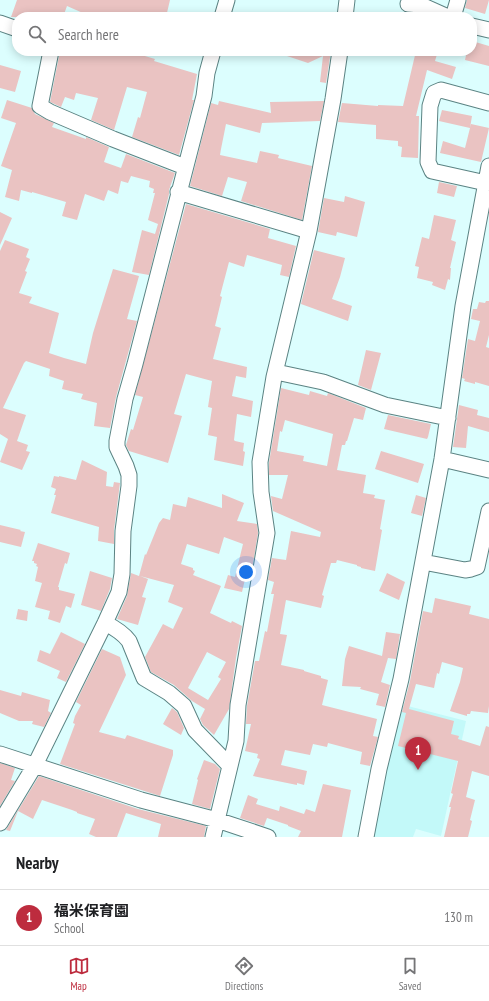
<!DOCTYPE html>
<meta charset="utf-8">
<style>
:root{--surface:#fff;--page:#f6f6f6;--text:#202124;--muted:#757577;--line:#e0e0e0;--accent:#bd2c3e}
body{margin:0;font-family:"PT Sans Narrow","Noto Sans JP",sans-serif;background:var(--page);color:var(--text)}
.you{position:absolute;left:246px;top:572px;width:14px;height:14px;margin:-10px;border:3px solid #fff;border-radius:50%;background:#1a73e8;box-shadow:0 0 0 6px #1a73e833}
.badge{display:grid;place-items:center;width:26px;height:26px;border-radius:50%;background:var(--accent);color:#fff;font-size:13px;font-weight:700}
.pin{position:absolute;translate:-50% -33px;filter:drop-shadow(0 1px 2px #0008)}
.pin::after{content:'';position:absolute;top:21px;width:14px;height:12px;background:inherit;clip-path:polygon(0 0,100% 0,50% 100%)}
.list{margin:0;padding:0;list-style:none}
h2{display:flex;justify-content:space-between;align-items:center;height:52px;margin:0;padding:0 16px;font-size:17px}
h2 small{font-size:13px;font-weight:400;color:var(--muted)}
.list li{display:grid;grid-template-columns:26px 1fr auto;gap:12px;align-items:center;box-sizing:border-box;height:56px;padding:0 16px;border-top:1px solid var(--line)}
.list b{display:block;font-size:15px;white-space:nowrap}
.list p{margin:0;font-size:13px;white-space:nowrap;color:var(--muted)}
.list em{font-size:13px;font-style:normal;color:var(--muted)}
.icon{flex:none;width:22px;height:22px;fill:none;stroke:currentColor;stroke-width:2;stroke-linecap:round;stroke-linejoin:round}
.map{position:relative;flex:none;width:489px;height:837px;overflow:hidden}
.search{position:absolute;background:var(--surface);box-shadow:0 2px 10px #0003;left:12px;right:12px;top:12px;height:44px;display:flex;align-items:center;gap:10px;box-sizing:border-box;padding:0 14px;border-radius:16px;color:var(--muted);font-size:15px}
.sheet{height:108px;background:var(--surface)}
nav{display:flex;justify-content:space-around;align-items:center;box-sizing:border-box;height:56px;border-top:1px solid var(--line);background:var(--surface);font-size:11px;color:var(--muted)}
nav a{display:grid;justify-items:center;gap:2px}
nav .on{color:var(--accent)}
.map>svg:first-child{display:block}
.built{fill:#c3f9f9}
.building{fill:#eac3c2;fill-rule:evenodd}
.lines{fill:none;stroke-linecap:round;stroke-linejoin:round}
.street-casing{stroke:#5b8383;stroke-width:17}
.street{stroke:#fff;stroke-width:15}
</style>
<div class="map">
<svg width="489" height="837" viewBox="0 0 489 837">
<rect width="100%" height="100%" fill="#dcfefe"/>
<!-- built -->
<path class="built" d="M400,704L466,721L441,836L416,829L413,837H370Z"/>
<!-- building -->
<path class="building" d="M17,0H170L166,17H109L100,13L98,17H92L67,6L63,17H47L35,14L34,17H11Z
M467,0H489L485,14L465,8Z
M472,41L489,46V66L465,60L467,51H472Z
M60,51H128L155,59L154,61L197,74L192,100H194L179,155L132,137L138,117L140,118L147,92L127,87L114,130L91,120L98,98L76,93L74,100L65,97L61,107L50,102Z
M279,51H331L326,83L320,82L323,56L308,63L278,53Z
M416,51H438L435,61L456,67L452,79L427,70L416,116H419L418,158L401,157L402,147L398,146V141L376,139V125L338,122L342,103L378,106V105L403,106Z
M0,65L21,71L15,92L0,88Z
M7,100L32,108L35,114L54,123L52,127L86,139V137L109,147L104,162L121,168L126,154L175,173L169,190V194L149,275L132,272L142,230L155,234L158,224L148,220L155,193H153L154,189L149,187L150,181L131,176L128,183L121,181L118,194L108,190L104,201L85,194L77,220L62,216L66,202L32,192V193L21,190L19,201L5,197L12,170L1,166L16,123L1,118Z
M219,101L271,113L270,102L324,101L320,121L262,123L260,133L226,124L221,149L220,155L257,163L260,151L279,155L278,158L312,166L302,220L241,201L247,182L228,177L222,196L190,186L211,103L218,105Z
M442,110L472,116L470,128L439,121Z
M471,124L489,128L481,162L440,153L443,141L465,148Z
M439,182L457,186L454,197L437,193Z
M345,196L365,202L357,237L337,232L336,236L318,232L324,198L344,202Z
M186,204L270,229L268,238L296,246L289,277L280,275L282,265L247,255L244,267L229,262L220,296L222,297L215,326L221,328L213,359L247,367L246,378L236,376L232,396L253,401L251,417L237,414L234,440L235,441L244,443L243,451L245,452L243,466L214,460L217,437L208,435L212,408L208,407L212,381L186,374L174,414L182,416L168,463L129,451L126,445L131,429L133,430L143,397L135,395Z
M0,212L12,218L0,245Z
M434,215L456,220L451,240L456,242L450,268H451L450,280L448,279L445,290L432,285L433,282L417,278L419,267L415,266L422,237L429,239Z
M5,240L29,249L26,257L30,259L25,271L27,272L19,293L32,297L29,303L59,313L49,353L64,358L86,364L93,333L113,269L139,276L127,319L137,321L116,397L110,428L94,426L97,403L81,399L83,394L62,389L64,381L49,376L50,369L26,361L24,363L3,408L26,415L17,441L28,445L26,451L30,452L22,470L0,462L8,439L0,434V251Z
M314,250L345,258L340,277L332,299L352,306L348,321L301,304Z
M486,301H489V335L486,347L489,348V386L475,382V384L464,381L465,379L462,378L468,339L475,341L480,321L471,319L473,309H477L479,302L485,303Z
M366,350L381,353L371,390L358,385Z
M281,388L309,395L310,391L327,396L328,393L366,408L363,420L354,418L347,441H346L345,445H342L337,470L366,475L363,493L375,495L374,498L385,500L380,529L382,530L375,571L361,568V567L357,566V565L337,560L336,563H331L322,595L324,596L321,608L286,600L280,634L287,635L281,665L304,670V671L321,676V678L328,680L322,705L377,719L373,736L378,737L370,766L360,764L362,752L328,743L327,747L313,744L310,755L285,750L281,765L307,771L304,785L297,783V785L253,776L260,759L257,758L258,754L245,751L251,724H246L247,706L255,661H259L265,631L267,632L274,594H271L274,582L268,580L272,558L286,560L291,531L320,537L321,532L273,511L271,496L282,499L288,475H269V463ZM285,420L333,434L327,466L303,461L304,456L277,451L280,431L282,432Z
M459,405L478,410L477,415L489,418V432L468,426L466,448L453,447Z
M388,415L431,424L428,437L427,439L384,429Z
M381,451L424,464L418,483L375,469Z
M82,460L107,472L106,486L113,487L114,482L120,483L114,530V544L98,541L99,527L51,513L56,495H54L56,489L51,487L54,476L59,477V476L76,480Z
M222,494L244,503L237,521L257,524L258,533L251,576L246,575L242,592L224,588L228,575L235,577L243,544L224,537L219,554L187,544L181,564L193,568V570L195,571L193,575L221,586L210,613L231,623L232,621L242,626L236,658L229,709L214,735L203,725L200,719L205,709L192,701L174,685L151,672L145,657L163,624L173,629L183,608L168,602L174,585L140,576L148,579L142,597L146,598L138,625L117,619L127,596L131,573L139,576L145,554L146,555L159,523L163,518L170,520L173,504L186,507L188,497L222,508ZM207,652L226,662L218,677L221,679L208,700L188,688Z
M416,495L426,498L422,516L411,513Z
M0,525L21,530L20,531L25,532L21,547L0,542Z
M38,543L70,553L67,564L65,563L58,587H59V590L75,594L71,608L66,606L60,623L48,619L50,611L35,607L42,583L35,581L38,567L36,566L37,564L34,563V561H32Z
M90,571L112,578L110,589L101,611L81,605Z
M387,573L405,582L399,600L379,591Z
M435,598L471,606L469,614L489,619V706L488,713L471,711L470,714H467V716L450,711L460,682L463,668L442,662L439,674L437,673L434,688L416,684L409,709L454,721L451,734L459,736L458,739L480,746L486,726L489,727V776L472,771L466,797L475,800L470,820L472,821L468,837H444L451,807H449L453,794L451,793L458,761L398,746L406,713L402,712L410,681L423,611L432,613Z
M18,609L28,611L27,621L16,619Z
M61,632L85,644L66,682L57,678L60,671L37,661L40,650L50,654Z
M386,632L400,634L396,659L388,658L381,682L390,685L385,707L376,705L379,694L360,689L361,687L342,686L345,659L349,646L382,656Z
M102,649L120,657L126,675L99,732L125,739L127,735L173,750V755L160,796L60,764L75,724L73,723L75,716L81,705L76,702Z
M0,690L21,696L22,692L50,700L48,711L51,713L44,727L32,724L33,721H19L0,713Z
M172,708L177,712L184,728L181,735L163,724Z
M204,760L215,764L220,769L210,809L192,804L198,780L197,779Z
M0,763L15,768L11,780L15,781L0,806Z
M39,776L138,809L206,826L204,837H158L161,824L126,813L117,837H96L89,834L95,819L77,813V812L72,810L42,800L33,819L18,811L10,831L6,830Z
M323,784L351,790L342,837H298L301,831L288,826V825L267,818L264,826L240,818L248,795L258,799L256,804L279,811L280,806L304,814L306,809L315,812Z"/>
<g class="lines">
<defs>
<path id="street" d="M408,4L421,5L448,17
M222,17L227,0
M345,17L347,0
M453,17L458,0
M0,23L17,29
M472,26L489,30
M51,51L40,106L50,112L113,139L185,167
M486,183L432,171L428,162L430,106L434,93L441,90L489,103
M178,192L309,231
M276,372L323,382L385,405L448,418
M442,459L489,470
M423,562L465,570L471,569L477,567L489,511
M105,623C115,628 123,633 129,641L144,678L169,693L184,706L195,730L230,766
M0,754L141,800L217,820L268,837
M0,823L35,765L105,623L119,592L122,574L123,531L129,486V475L126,466L117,447V441L125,399L135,364L204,96L207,73L213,51
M213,837L236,741L238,705L267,533L261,492L260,462L274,377L309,231L333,99L340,51
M366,837L379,769L401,679L442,459L463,306L489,166"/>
</defs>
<!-- street casing -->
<use href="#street" class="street-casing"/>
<!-- street -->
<use href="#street" class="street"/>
</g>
</svg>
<div class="you"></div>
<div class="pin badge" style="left:418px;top:770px">1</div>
<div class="search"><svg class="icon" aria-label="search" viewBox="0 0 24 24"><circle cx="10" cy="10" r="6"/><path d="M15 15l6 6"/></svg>Search here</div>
</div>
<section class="sheet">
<h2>Nearby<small></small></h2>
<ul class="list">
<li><span class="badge">1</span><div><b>福米保育園</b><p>School</p></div><em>130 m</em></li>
</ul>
</section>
<nav>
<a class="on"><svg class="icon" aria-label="map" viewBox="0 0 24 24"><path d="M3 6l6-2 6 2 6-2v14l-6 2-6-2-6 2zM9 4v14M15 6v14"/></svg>Map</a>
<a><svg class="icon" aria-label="directions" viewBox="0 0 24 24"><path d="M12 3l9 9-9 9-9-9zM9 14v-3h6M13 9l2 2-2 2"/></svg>Directions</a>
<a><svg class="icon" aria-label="saved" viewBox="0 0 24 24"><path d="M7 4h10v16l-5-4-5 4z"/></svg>Saved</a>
</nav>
